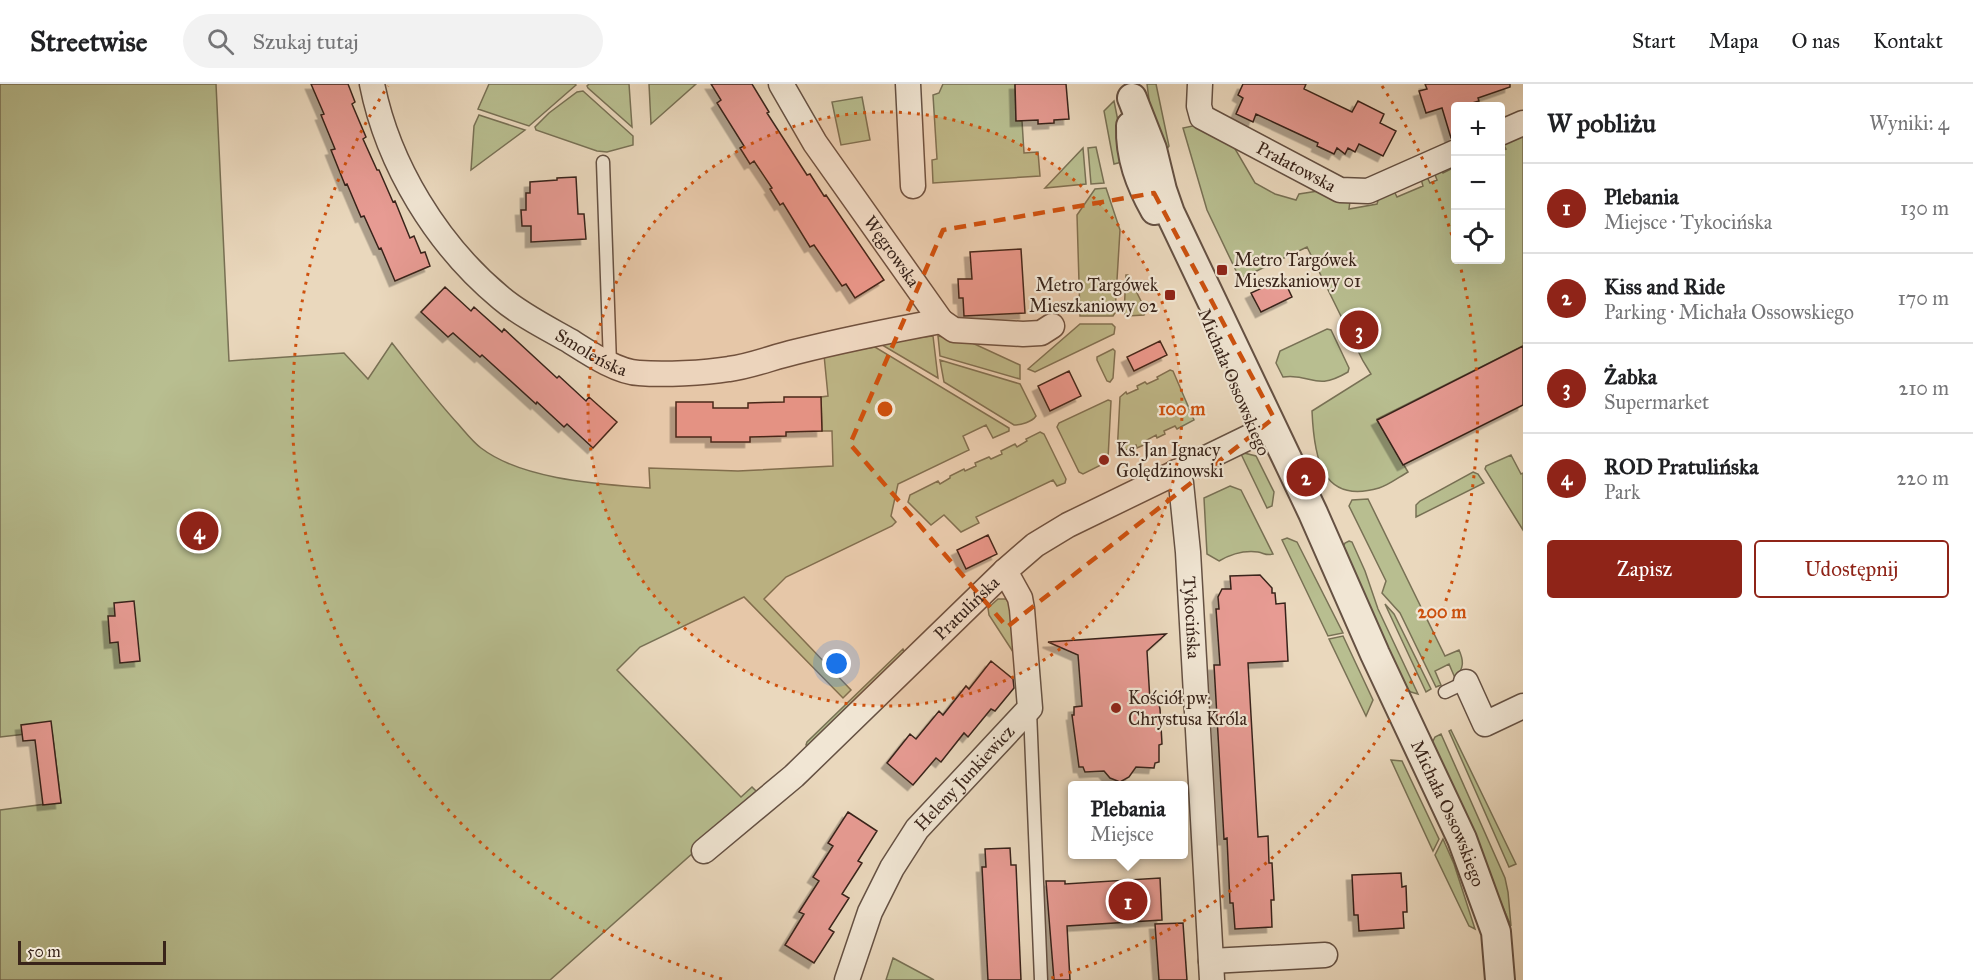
<!DOCTYPE html>
<html lang="pl">
<meta charset="utf-8">
<style>
:root{--surface:#fff;--page:#f2f2f2;--text:#202124;--muted:#757577;--line:#e0e0e0;--accent:#8f2418}
body{margin:0;font-family:"IM FELL Great Primer",serif;background:var(--page);color:var(--text)}
.controls{position:absolute;right:18px;top:18px;display:grid;overflow:hidden;border-radius:6px;box-shadow:0 6px 24px #0002}
.controls button{width:54px;height:54px;display:grid;place-items:center;padding:0;border:0;border-bottom:2px solid var(--line);background:var(--surface);color:var(--text);font:30px sans-serif}
.scale{position:absolute;left:18px;bottom:15px;width:148px;box-sizing:border-box;padding-left:6px;border:3px solid #39241a;border-top:0;font-size:16px;line-height:21px;white-space:nowrap;color:#39241a;-webkit-text-stroke:4px #f1e6d4;paint-order:stroke}
.you{position:absolute;left:837px;top:580px;width:21px;height:21px;margin:-15px;border:4px solid #fff;border-radius:50%;background:#1a73e8;box-shadow:0 0 0 9px #1a73e833}
.badge{display:grid;place-items:center;width:39px;height:39px;border-radius:50%;background:var(--accent);color:#fff;font-size:20px;font-weight:700}
.pin{position:absolute;translate:-50% -50%;border:3px solid #fff;box-shadow:0 2px 6px #0006}
.popup{position:absolute;left:1068px;top:697px;width:120px;height:78px;box-sizing:border-box;display:grid;place-content:center;border-radius:6px;background:var(--surface);filter:drop-shadow(0 2px 4px #0005);font-size:20px;white-space:nowrap;color:var(--muted)}
.popup b{font-size:22px;color:var(--text)}
.popup::after{content:'';position:absolute;left:50%;top:100%;margin-left:-12px;border:12px solid transparent;border-top-color:var(--surface)}
.list{margin:0;padding:0;list-style:none}
h2{display:flex;justify-content:space-between;align-items:center;height:78px;margin:0;padding:0 24px;font-size:26px}
h2 small{font-size:20px;font-weight:400;color:var(--muted)}
.list li{display:grid;grid-template-columns:39px 1fr auto;gap:18px;align-items:center;box-sizing:border-box;height:90px;padding:0 24px;border-top:2px solid var(--line)}
.list b{display:block;font-size:22px;white-space:nowrap}
.list p{margin:0;font-size:20px;white-space:nowrap;color:var(--muted)}
.list em{font-size:20px;font-style:normal;color:var(--muted)}
.actions{display:flex;gap:12px;padding:18px 24px}
.actions a{flex:1;padding:14px 0;border:2px solid var(--accent);border-radius:6px;text-align:center;font-size:21px;color:var(--accent)}
.actions .main{background:var(--accent);color:#fff}
.icon{flex:none;width:33px;height:33px;fill:none;stroke:currentColor;stroke-width:2;stroke-linecap:round;stroke-linejoin:round}
.map{position:relative;flex:none;width:1523px;height:896px;overflow:hidden}
header{display:flex;align-items:center;gap:36px;box-sizing:border-box;height:84px;padding:0 30px;background:var(--surface);border-bottom:2px solid var(--line)}
header strong{font-size:28px}
nav{display:flex;gap:33px;margin-inline-start:auto;font-size:21px}
.search{width:420px;height:54px;background:var(--page);display:flex;align-items:center;gap:15px;box-sizing:border-box;padding:0 21px;border-radius:33px;color:var(--muted);font-size:22px}
main{display:flex}
aside{flex:1;background:var(--surface)}
.map>svg:first-child{display:block}
.green{fill:#b8be90;stroke:#787155;stroke-width:1.5}
.building{fill:#e79b93;stroke:#39241a;stroke-width:1.5;filter:url(#shadow)}
.lines{fill:none;stroke-linecap:round;stroke-linejoin:round}
.service-casing{stroke:#655143;stroke-width:15}
.minor-casing{stroke:#655143;stroke-width:27}
.tertiary-casing{stroke:#655143;stroke-width:32}
.service{stroke:#f1e6d4;stroke-width:12}
.minor{stroke:#f1e6d4;stroke-width:24}
.tertiary{stroke:#f1e6d4;stroke-width:28}
.marked{fill:none;stroke:#ce510e;stroke-width:4.5;stroke-dasharray:12 8;stroke-linejoin:round}
.ring{fill:none;stroke:#ce510e;stroke-width:3;stroke-dasharray:3 6}
.poi-dot{fill:#8f2418;stroke:#f1e6d4;stroke-width:2}
.labels{text-anchor:middle;stroke-width:4.5;stroke-linejoin:round;paint-order:stroke}
.street-label{font-size:18px;fill:#39241a;stroke:#f1e6d4}
.poi-label{font-size:18px;fill:#39241a;stroke:#f1e6d4;text-anchor:start}
.centre{fill:#ce510e;stroke:#f1e6d4;stroke-width:3}
.ring-label{font-size:18px;text-anchor:middle;font-weight:bold;fill:#ce510e;stroke:#f1e6d4;stroke-width:4.5;stroke-linejoin:round;paint-order:stroke}
</style>
<header>
<strong>Streetwise</strong>
<div class="search"><svg class="icon" aria-label="search" viewBox="0 0 24 24"><circle cx="10" cy="10" r="6"/><path d="M15 15l6 6"/></svg>Szukaj tutaj</div>
<nav><a>Start</a><a>Mapa</a><a>O nas</a><a>Kontakt</a></nav>
</header>
<main>
<div class="map">
<svg width="1523" height="896" viewBox="0 0 1523 896">
<defs>
<filter id="shadow"><feDropShadow dx="-5.5" dy="5.5" stdDeviation="0" flood-color="#0004"/></filter>
</defs>
<rect width="100%" height="100%" fill="#ead8bd"/>
<filter id="stains"><feTurbulence type="fractalNoise" baseFrequency=".00333" numOctaves="4"/><feColorMatrix values="0 0 0 0 .2 0 0 0 0 .09 0 0 0 0 .02 0 0 0 .5 -.17"/></filter>
<radialGradient id="worn" r=".72"><stop offset=".6" stop-color="#630" stop-opacity="0"/><stop offset="1" stop-color="#630" stop-opacity=".3"/></radialGradient>
<!-- green -->
<path class="green" d="M0,0H216L229,277L344,269L368,295L392,259C414,287 435,315 459,341C466,349 473,358 481,364C523,396 600,400 650,404L649,384L738,387L833,382L832,347H822L821,313L828,312L824,271L875,263L1009,344V347L993,354L986,341L963,352L969,366L898,400L891,432L896,438L892,442L786,493L764,515L851,606L843,614L744,513L640,563L617,586L741,713L752,703L758,709L757,712L550,896H0V726L61,718L52,647L0,653Z
M489,0H575L576,1L529,42L478,25Z
M589,0H629L632,43L588,4L587,2Z
M649,0H696L651,40Z
M943,0H1015L1016,36L1022,37L1024,69L1038,68L1040,92L933,99L932,76L937,75L933,11L939,9Z
M1147,0H1156L1169,62L1164,69L1151,31Z
M583,7L633,52V61L607,68L597,67L536,46L535,43L549,29L577,8Z
M862,13L870,56L841,61L832,18Z
M1114,17L1126,77L1114,80L1104,27Z
M479,31L525,46L471,86L474,42Z
M1202,40L1234,63L1255,99L1275,110L1296,116L1299,110L1318,107L1350,117L1349,125L1377,120L1380,109L1394,107L1397,113L1423,102L1421,95L1426,91L1430,99L1437,96L1434,88L1440,82L1443,89L1455,83L1456,176H1500L1501,67L1506,65L1503,59L1521,51L1523,54V262L1377,335L1408,388C1399,393 1389,401 1379,404C1321,421 1314,373 1312,327L1371,290L1363,277L1307,163L1242,194L1239,193L1207,126L1183,44Z
M1096,63L1104,99L1091,100L1088,64Z
M1083,64L1086,100L1045,104Z
M1106,104L1120,146L1115,229L1113,232H1080L1077,131L1095,105Z
M1126,191H1128L1146,227L1144,231L1127,232L1124,229Z
M1080,240H1112L1115,243L1114,250L1035,288L1028,285Z
M1327,245L1331,246L1349,284L1348,288C1314,308 1313,289 1283,293L1276,279L1280,267Z
M933,252L938,294L877,258Z
M938,252L968,257L1020,281V295L940,272Z
M1113,265L1115,267L1113,294L1110,298L1107,297L1097,276V273Z
M940,276L1020,300L1036,332C1032,338 1021,341 1014,341L944,298Z
M1170,286L1173,287L1194,336L1177,345L1175,342L1164,347L1165,350L1157,354L1156,351L1145,357L1146,360L1137,364L1136,361L1126,366L1127,369L1119,372L1117,371L1120,313L1126,308L1127,310L1138,305L1137,302L1145,298L1147,300L1158,295L1157,293Z
M1108,316L1111,317L1108,375L1105,379L1083,390L1079,388L1057,343L1059,339Z
M1040,348L1044,350L1066,395L1065,399L1057,402L1053,396L976,433L979,439L961,448L944,431L931,441L908,418L910,411L938,397L940,400L950,394V392L964,385L965,387L976,382L975,379L989,373L991,375L1002,370L1001,367L1015,360L1017,363L1027,357L1026,355Z
M1244,369L1256,372L1274,408L1272,422L1267,424L1241,370Z
M1511,371L1521,390L1523,389V446L1485,385L1486,382Z
M1473,388L1478,390L1484,399L1416,433V421L1420,417Z
M1230,402L1241,406L1273,470C1266,472 1264,469 1258,468C1243,466 1231,470 1219,477L1207,470L1204,414Z
M1368,415L1445,572L1459,566C1464,577 1464,585 1455,594L1449,580L1435,587L1441,601L1436,603L1400,529L1382,509L1386,497L1349,422L1352,416Z
M1287,454L1297,458L1343,549L1328,552L1282,456Z
M1349,457L1352,458L1365,487L1378,525L1418,610L1411,608L1406,605L1343,463L1345,459Z
M998,515H1006L1010,519L1017,574L989,531L988,524Z
M1385,520L1394,530L1431,605L1426,608Z
M1343,552L1373,616L1366,632L1329,555Z
M903,565L905,569L809,663L806,661L807,658Z
M1451,646L1516,780L1509,783L1449,647Z
M1441,650L1505,794L1508,808L1511,842L1432,659L1435,653Z
M1391,676L1402,677L1439,755L1433,767Z
M1443,755L1454,780L1475,845L1469,842L1435,771Z
M893,874L934,896H886Z"/>
<!-- building -->
<path class="building" d="M311,0H348L355,18L352,20L366,53L363,55L377,86H379L393,118L395,117L410,154L414,152L421,169L425,168L430,182L395,197L381,164L379,165L364,132L361,133L347,100L345,101L331,66L335,65L321,31L324,30Z
M711,0H752L769,28L767,29L807,91L810,90L824,112L826,111L884,196L855,214L846,200L842,202L814,161L810,163L783,119L780,121L770,105L772,104L754,77L750,80L740,64L744,62L717,19L721,16Z
M1015,0H1066L1069,35L1054,36V39L1038,40V36L1016,37Z
M1243,0H1306L1304,5L1352,28L1358,17L1384,30L1380,39L1396,47L1383,72L1359,60L1355,68L1348,64L1345,70L1337,64L1334,70L1317,62L1318,59L1256,30L1253,38L1236,30L1243,14L1238,11Z
M1425,0H1510V3L1478,14L1479,17L1472,19V22H1455V54H1451L1442,24L1426,29L1419,7L1427,5Z
M576,93L578,130H584L586,155L531,158V142H522L521,126H526V109H530V98L557,96V94Z
M1021,165L1025,229L964,232L963,214H959L958,195H972L970,168Z
M1283,194L1292,213L1261,228L1251,209Z
M445,203L471,227L474,223L502,248L504,245L557,294L559,292L586,317L589,313L617,338L593,364L567,340L564,343L537,318L536,320L482,271L480,273L453,249L448,253L421,228Z
M1160,257L1167,271L1134,287L1127,273Z
M1523,262V321L1403,381L1377,336Z
M1069,287L1081,312L1050,327L1038,302Z
M784,313H821L822,347L786,348V352L750,353V358H711V353H676V318H713V324H748V319L784,318Z
M988,451L997,470L966,485L957,466Z
M1260,491L1272,504V509H1275L1276,520L1285,519L1288,577L1248,579L1258,753L1268,752L1269,779H1272L1274,816H1271L1272,843L1235,845L1233,819H1230L1227,754L1224,755L1214,581H1220L1216,525H1219L1218,513L1222,505H1231L1230,492Z
M134,517L140,577L120,579L118,558L110,559L108,532H115L114,519Z
M1166,550L1147,567L1150,617L1158,616L1160,625L1162,660L1159,661V678L1155,679L1154,684L1136,683L1129,693L1120,698L1110,694L1104,687L1085,688L1083,683H1079L1072,631H1074V623L1082,622L1078,571L1048,558Z
M991,577L1013,595L1014,604L995,627L991,625L968,653L964,649L941,678L936,674L913,701L887,679L910,650L916,655L939,627L943,631L966,602L969,605Z
M51,637L61,719L43,721L35,656L23,657L21,641Z
M848,728L877,747L858,777L862,779L842,810L849,814L829,845L834,848L814,879L785,861L804,830L799,828L819,797L813,793L833,762L828,759Z
M1010,764L1011,781H1016L1021,896H988L982,783H986L985,765Z
M1401,789L1402,803L1406,802L1407,828H1403L1404,844L1359,847L1358,831H1354L1352,791Z
M1160,794L1162,836L1067,842L1070,896H1054L1046,797H1065V800Z
M1183,839L1187,896H1159L1155,840Z"/>
<g class="lines">
<defs>
<path id="service" d="M603,78L610,280
M1445,608L1466,598
M1030,627L1041,896"/>
<g id="minor">
<path id="s1" d="M372,0C388,81 437,161 501,214C521,231 547,244 570,257C589,269 617,288 639,289C664,291 704,289 729,285C752,282 773,273 795,268C843,256 893,246 941,237"/>
<path id="s2" d="M781,0L815,59L941,237L954,246L1023,250L1041,249L1052,242"/>
<path d="M908,0L913,102"/>
<path id="s3" d="M1200,0L1199,22L1202,33L1340,106L1368,107L1456,68"/>
<path d="M1500,49L1523,39"/>
<path id="s4" d="M1176,388L1181,399L1188,468L1212,896"/>
<path d="M1466,598L1485,640L1523,622"/>
<path id="s5" d="M704,767L794,692L1005,487L1035,461L1068,441L1272,342"/>
<path d="M1211,877L1325,871"/>
<path id="s6" d="M847,896L870,828L892,784L917,745L1030,624L1022,525L1020,514L1005,487"/>
</g>
<g id="tertiary">
<path id="s7" d="M1132,14L1152,65L1162,106L1170,129L1313,429L1375,570L1462,755L1496,848L1500,896"/>
<path d="M1131,42C1130,73 1140,99 1155,126"/>
</g>
</defs>
<!-- service casing -->
<use href="#service" class="service-casing"/>
<!-- minor casing -->
<use href="#minor" class="minor-casing"/>
<!-- tertiary casing -->
<use href="#tertiary" class="tertiary-casing"/>
<!-- service -->
<use href="#service" class="service"/>
<!-- minor -->
<use href="#minor" class="minor"/>
<!-- tertiary -->
<use href="#tertiary" class="tertiary"/>
</g>
<!-- marked area -->
<path class="marked" d="M1154,109L1274,334L1007,543L850,360L943,146Z"/>
<!-- distance rings -->
<circle cx="885" cy="325" r="297" fill="#ce510e" fill-opacity=".12"/>
<g class="ring">
<circle cx="885" cy="325" r="297"/>
<path d="M722 895A593 593 0 0 1 388 2M1382 2A593 593 0 0 1 1455 162M1459 177A593 593 0 0 1 1048 895"/>
</g>
<!-- markers -->
<g class="poi-dot">
<rect x="1216" y="180" width="12" height="12" rx="3"/>
<rect x="1164" y="205" width="12" height="12" rx="3"/>
<circle cx="1104" cy="376" r="6"/>
<circle cx="1116" cy="624" r="6"/>
</g>
<g class="labels">
<!-- street labels -->
<g class="street-label">
<text dy="6" stroke="none"><textPath href="#s3" startOffset="140">Prałatowska</textPath></text>
<text dy="6" stroke="none"><textPath href="#s2" startOffset="201">Węgrowska</textPath></text>
<text dy="6" stroke="none"><textPath href="#s1" startOffset="360">Smoleńska</textPath></text>
<text transform="translate(1234 298) rotate(67)" y="6">Michała Ossowskiego</text>
<text dy="6" stroke="none"><textPath href="#s5" startOffset="358">Pratulińska</textPath></text>
<text dy="6" stroke="none"><textPath href="#s4" startOffset="147">Tykocińska</textPath></text>
<text dy="6" stroke="none"><textPath href="#s6" startOffset="237">Heleny Junkiewicz</textPath></text>
<text dy="6" stroke="none"><textPath href="#s7" startOffset="783">Michała Ossowskiego</textPath></text>
</g>
<!-- poi labels -->
<g class="poi-label">
<text x="1234" y="182">Metro Targówek<tspan x="1234" dy="21">Mieszkaniowy 01</tspan></text>
<text x="1158" y="207" text-anchor="end">Metro Targówek<tspan x="1158" dy="21">Mieszkaniowy 02</tspan></text>
<text x="1116" y="372">Ks. Jan Ignacy<tspan x="1116" dy="21">Golędzinowski</tspan></text>
<text x="1128" y="620">Kościół pw.<tspan x="1128" dy="21">Chrystusa Króla</tspan></text>
</g>
</g>
<circle cx="885" cy="325" r="9" class="centre"/>
<g class="ring-label">
<text x="1182" y="331">100 m</text>
<text x="1442" y="534">200 m</text>
</g>
<rect width="100%" height="100%" filter="url(#stains)"/>
<rect width="100%" height="100%" fill="url(#worn)"/>
</svg>
<div class="controls">
<button>+</button>
<button>−</button>
<button><svg class="icon" aria-label="locate" viewBox="0 0 24 24"><circle cx="12" cy="12" r="6"/><path d="M12 2v4M12 18v4M2 12h4M18 12h4"/></svg></button>
</div>
<div class="scale">50 m</div>
<div class="you"></div>
<div class="pin badge" style="left:1128px;top:817px">1</div>
<div class="popup"><b>Plebania</b>Miejsce</div>
<div class="pin badge" style="left:1306px;top:393px">2</div>
<div class="pin badge" style="left:1359px;top:246px">3</div>
<div class="pin badge" style="left:199px;top:447px">4</div>
</div>
<aside>
<h2>W pobliżu<small>Wyniki: 4</small></h2>
<ul class="list">
<li><span class="badge">1</span><div><b>Plebania</b><p>Miejsce · Tykocińska</p></div><em>130 m</em></li>
<li><span class="badge">2</span><div><b>Kiss and Ride</b><p>Parking · Michała Ossowskiego</p></div><em>170 m</em></li>
<li><span class="badge">3</span><div><b>Żabka</b><p>Supermarket</p></div><em>210 m</em></li>
<li><span class="badge">4</span><div><b>ROD Pratulińska</b><p>Park</p></div><em>220 m</em></li>
</ul>
<div class="actions"><a class="main">Zapisz</a><a>Udostępnij</a></div>
</aside>
</main>
